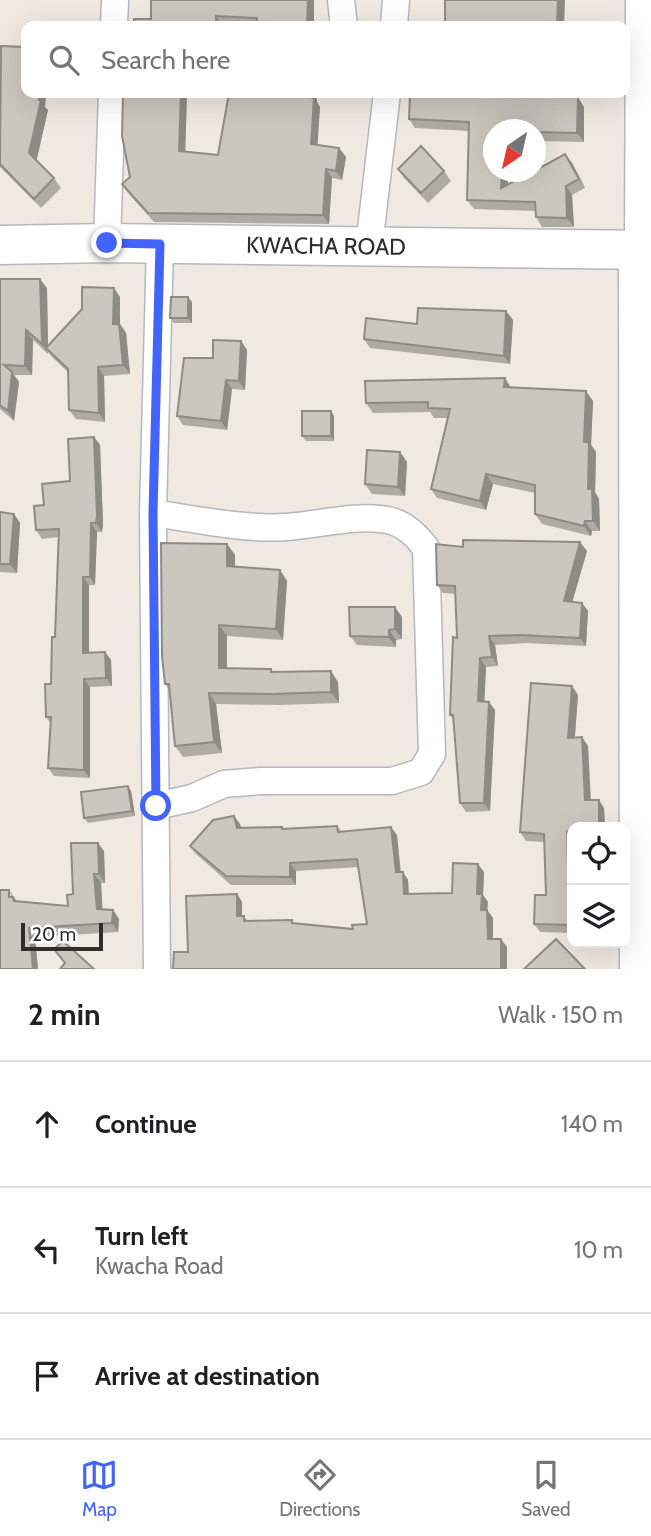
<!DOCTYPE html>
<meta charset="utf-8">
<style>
:root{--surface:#fff;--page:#f2f2f2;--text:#202124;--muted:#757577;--line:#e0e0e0;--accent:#4264fb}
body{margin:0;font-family:Cabin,sans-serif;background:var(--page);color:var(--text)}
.controls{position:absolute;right:21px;bottom:21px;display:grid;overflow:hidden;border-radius:14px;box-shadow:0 7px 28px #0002}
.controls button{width:63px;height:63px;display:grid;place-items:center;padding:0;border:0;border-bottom:2px solid var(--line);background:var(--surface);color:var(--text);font:35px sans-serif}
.compass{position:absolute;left:483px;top:119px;width:63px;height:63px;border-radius:50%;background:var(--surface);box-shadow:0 7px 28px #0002;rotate:214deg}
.scale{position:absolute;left:21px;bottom:18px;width:82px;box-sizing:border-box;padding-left:7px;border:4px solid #2e2e2e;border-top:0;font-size:19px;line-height:24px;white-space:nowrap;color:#2e2e2e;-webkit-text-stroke:5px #fff;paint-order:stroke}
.stop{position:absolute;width:21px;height:21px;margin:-16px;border:5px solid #4264fb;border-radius:50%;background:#fff}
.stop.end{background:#4264fb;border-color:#fff;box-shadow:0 2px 7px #0008}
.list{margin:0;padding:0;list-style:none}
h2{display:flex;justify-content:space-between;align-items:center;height:91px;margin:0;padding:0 28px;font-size:30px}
h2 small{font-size:23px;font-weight:400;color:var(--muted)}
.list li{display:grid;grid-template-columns:46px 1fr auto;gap:21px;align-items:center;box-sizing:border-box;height:126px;padding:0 28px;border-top:2px solid var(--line)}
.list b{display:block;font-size:26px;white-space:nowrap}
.list p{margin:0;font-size:23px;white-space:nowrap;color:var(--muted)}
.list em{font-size:23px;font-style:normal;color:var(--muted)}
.icon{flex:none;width:38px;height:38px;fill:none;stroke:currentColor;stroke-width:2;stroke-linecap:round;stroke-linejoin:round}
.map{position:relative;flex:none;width:651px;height:969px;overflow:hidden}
.search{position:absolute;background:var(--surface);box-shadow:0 7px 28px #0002;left:21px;right:21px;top:21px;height:77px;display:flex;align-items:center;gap:18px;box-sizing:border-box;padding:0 24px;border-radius:14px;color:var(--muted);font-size:26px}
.sheet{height:469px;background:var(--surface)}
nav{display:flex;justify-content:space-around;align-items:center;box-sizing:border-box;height:98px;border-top:2px solid var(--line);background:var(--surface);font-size:19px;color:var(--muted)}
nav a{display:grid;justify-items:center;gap:4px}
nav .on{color:var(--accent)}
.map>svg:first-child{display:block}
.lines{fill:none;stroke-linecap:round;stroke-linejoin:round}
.street-casing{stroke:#b4b7c1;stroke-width:29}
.secondary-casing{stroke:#b4b7c1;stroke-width:41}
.street{stroke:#fff;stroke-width:26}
.secondary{stroke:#fff;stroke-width:38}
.wall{fill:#afaba4}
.shaded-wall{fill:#8e8b86}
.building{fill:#cbc7bf;stroke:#8e8b86;stroke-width:2}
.route{stroke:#4264fb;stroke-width:9}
.labels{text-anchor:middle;stroke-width:5;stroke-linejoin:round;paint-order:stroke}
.street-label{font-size:23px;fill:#2e2e2e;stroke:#fff}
</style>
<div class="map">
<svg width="651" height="969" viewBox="0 0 651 969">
<rect width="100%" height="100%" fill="#efe9e1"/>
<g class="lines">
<defs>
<path id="street" d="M341,0L344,26
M114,26L115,0
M394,26L396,0
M107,243L112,93
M369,246L387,93
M638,250L639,0
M153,513C193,519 248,530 286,527C319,525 354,514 388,520C405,524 416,535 426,548L432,754L421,772L392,781H261L224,784L192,798L156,806
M157,969L153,513L160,244"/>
<g id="secondary">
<path id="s1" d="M0,245L107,243L651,250"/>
<path d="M638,250L639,969"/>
</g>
</defs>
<!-- street casing -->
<use href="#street" class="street-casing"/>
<!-- secondary casing -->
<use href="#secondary" class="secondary-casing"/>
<!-- street -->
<use href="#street" class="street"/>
<!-- secondary -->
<use href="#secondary" class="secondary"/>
</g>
<!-- wall -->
<path class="wall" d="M151,0H314V26L222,25L151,19Z
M0,85L26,93H46L45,107L48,110L36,161L54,178L61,188L41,208L0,167Z
M123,93H187L185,152L218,155L254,95V93H317V102L320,107L317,145L339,148L346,157L342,180L332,178L329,224L154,222L128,193L122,184L130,177Z
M418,93H566V97L584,107V142L536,141V130H494L508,184L565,154L572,163L585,188L572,195L574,227H542L536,217L535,211L474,209L467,200L469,131L415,128L409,119Z
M398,169L444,171L451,181L428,203L405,179Z
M0,279L47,288L48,345L120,297V324L126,333L130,374L104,376L105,422L76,419L69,410L68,372L52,357L48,352V354L33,340L32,375H14L19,382L14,421L0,409Z
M192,302V323H174L170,318Z
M506,311L513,320L510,364L370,348L364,339L417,324Z
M241,341L247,350L245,390L232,389L227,430L183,425L177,416L213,358Z
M505,378L511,388L593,401L591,445L596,452L595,492L599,499L600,531H592L591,536L542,524L535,514V493L493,484L486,510L437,498L431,489L447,418H434L430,412L373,413L366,403Z
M331,411L334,416V441H306L302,436Z
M94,437L100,445L103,524L102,532H97L95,585H89V653L105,652L111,660L112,686L90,687V778L54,776L48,768L51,724L46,717L51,684L55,637L59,537L42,539L36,530L44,505L70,481Z
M400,452L407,462L405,496L372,494L365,484Z
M0,512L14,514L20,523L17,573L0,572Z
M227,544L235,555V566L280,570L287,581L283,640L227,636V668L274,672L338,682L339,703L279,705L216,704L222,753L183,757L175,746L169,690L165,684Z
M463,547L587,551L572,602L582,603L588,611L586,646L526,643L495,645L498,666L486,667L484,701L495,710L490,811L466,812L460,803L453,719L450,715L457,638L455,594L443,593L437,585Z
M402,617V639L396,640V647L357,645L350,636Z
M578,695L575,737L588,746L591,800L604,808L605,827H572V933L540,932L534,924L546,895L544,842L526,841L520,832Z
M131,791L135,816L88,823L84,818Z
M240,824L241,828L282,827L284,829L337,826L342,832L397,835L401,872H403L408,880L409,894L452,893L484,872L483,895L488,902L487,910L493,918V939L507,947V969H173L237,894L242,902V916H244L248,921L294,923L353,929L367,924L359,867L296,871V885H231L196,854L190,846Z
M104,851L105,883H101L102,909L113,910L119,919L118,932L35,937L38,969L9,890L17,901L68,906L73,894Z"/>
<!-- shaded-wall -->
<path class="shaded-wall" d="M308,0H314V26H307Z
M558,0H565L564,26H557Z
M216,16L222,25V26H216Z
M39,93H46L45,107L48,110L36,163L29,153L39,100Z
M181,93H187L185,160L179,151Z
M311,93H317V102L320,107L317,153L311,144Z
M560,93H566V106L560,97Z
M578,97L584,107V142L577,133Z
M339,148L346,157L342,180L336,171Z
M565,154L572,163L585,188L579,179Z
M326,169L332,178L329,224L323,215Z
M502,172H508V197L501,188Z
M566,186L572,195L574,227L567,218Z
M40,279L47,288L48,350L46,348L48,354L42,344Z
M114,288L120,297V324L126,333L130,374L123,365L113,324Z
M188,297L192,302V323L188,318Z
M506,311L513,320L510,364L504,356Z
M26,330L33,340L32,375L25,366Z
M241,341L247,350L245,390L239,381Z
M98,367L104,376L105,422L99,413Z
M12,372L19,382L14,421L8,411Z
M505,378L511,388L504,387Z
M226,380L232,389L227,430L221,421Z
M586,391L593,401L591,445L596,452L595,492L599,499L600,531L593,521L588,489L584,442Z
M331,411L334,416V441L331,436Z
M94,437L100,445L103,524L102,532L96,523Z
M400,452L407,462L405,496L398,487Z
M486,474L493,484L486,510L480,501Z
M14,514L20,523L17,573L10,564Z
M585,521L592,531L591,536L584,526Z
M91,523L97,532L95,585L90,577Z
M580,542L587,551L570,610L564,601Z
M227,544L235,555V577L227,566Z
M280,570L287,581L283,640L276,629Z
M83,577L89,585V661L83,653Z
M582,603L588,611L586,646L580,638Z
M395,607L402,617V639L395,629Z
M219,625L227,636V679L219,668Z
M389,630L396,640V647L389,637Z
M489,636L495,645L498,666L492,657Z
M105,652L111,660L112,686L106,678Z
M480,658L486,667L484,710L478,701Z
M331,671L338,682L339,703L331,692Z
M84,679L90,687V778L84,770Z
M572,686L578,695L574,746L568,738Z
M209,693L216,704L222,753L214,742Z
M489,702L495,710L490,811L484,803Z
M582,737L588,746L591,809L585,800Z
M128,786L131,791L135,816L132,811Z
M599,800L604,808L605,827H599Z
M234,816L240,824L243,836L237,828Z
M391,827L397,835L401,881L396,872Z
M567,831L572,838V900L569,896Z
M98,843L104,851L105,883L99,874Z
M290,863L296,871V885L290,877Z
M478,864L484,872L483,895L488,902L487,910L493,918V947L488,939L477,894Z
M403,872L408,880L409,902L404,894Z
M94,874L101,883L103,918L97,909Z
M237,894L242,902V924L237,916Z
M113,910L119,919L118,932L112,923Z
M29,928L35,937L38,969H33Z
M501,939L507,947V969H501Z"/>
<!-- building -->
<path class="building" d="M151,0H308L307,26H257V18L216,16V26H134V19H151Z
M445,0H558L557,26H445Z
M1,46L26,47V93H39V100H41L29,153L54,178L34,199L0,164Z
M123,93H181L179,151L218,155L229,93H240L254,95V93H311L310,97L314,98L311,144L339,148L336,171L326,169L323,215L148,213L122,184L130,177L122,136Z
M418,93H560V97H578L577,133L536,132V130H494V172H502L501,188L532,172H536V170L565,154L579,179L566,186L567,218L536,217L535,202L467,200L469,122L409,119L410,94H418Z
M421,146L444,171L421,193L398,169Z
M0,279H40L42,344L26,330L25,366L4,365L12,372L8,411L0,405Z
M82,287L114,288L113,324H119L123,365L98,367L99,413L69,410L68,369L46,348L82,309Z
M171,297H188V318H170Z
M418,308L506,311L504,356L364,339L366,318L417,324Z
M213,340L241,341L239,381L226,380L221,421L177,416L184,358H213Z
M505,378L504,387L586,391L584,442H589L588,489H592L593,521H585L584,526L535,514V485L486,474L480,501L431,489L450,409L428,408V402L366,403L365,381Z
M302,411H331V436H302Z
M94,437L97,516L96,523H91L90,577H83V653L105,652L106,678L84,679V770L48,768L51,717H46L45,684H51L52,637H55L59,529L36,530L34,506L44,505L42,484L70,481L68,439Z
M367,450L400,452L398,487L365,484Z
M0,512L14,514L10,564H0Z
M463,540L580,542L564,601L582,603L580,638L520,635L489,636L492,657L480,658L478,701L489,702L484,803H460L453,715H450L453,637L457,638L455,586L437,585L436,544L463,547Z
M161,543L227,544V566L280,570L276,629L219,625V668L271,669V672L331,671V692L272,694L209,693L214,742L175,746L169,684H165L162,656Z
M349,607H395V629L389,630V637L350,636Z
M531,683L572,686L568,738L582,737L585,800H599V827H572V830L567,831L569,896H572V925L534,924L535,895H546L544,834L520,832Z
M128,786L132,811L84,818L81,792Z
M234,816L237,828L282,827V829L337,826L338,832L391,827L396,872H403L404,894L452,893L453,863L478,864L477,894H482L481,910H487L488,939H501V969H173L174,952H188L186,896L237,894V916H244V921L292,920V923L353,929L352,925L367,924L357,859L290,863V877L226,876L190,846L213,820Z
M71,843H98L99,874H94L97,909L113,910L112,923L29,928L33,969H0V890H9V897H13L14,901L68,906L67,895L73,894Z
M556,939L585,969H524Z
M63,941L94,969H60L65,963L54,949Z"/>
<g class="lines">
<!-- route -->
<path class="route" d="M107,243L160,244L153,513L156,806"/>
</g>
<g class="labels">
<!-- street labels -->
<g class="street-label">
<text dy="8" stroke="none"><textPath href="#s1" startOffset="326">KWACHA ROAD</textPath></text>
</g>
</g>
</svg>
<div class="controls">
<button><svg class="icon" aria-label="locate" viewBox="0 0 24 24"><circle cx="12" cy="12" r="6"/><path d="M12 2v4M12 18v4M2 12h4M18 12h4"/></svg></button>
<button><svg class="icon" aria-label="layers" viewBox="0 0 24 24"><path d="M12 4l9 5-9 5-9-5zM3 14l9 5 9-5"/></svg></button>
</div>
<svg class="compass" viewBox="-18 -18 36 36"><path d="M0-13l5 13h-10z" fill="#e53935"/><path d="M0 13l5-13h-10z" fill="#757577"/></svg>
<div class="scale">20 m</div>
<div class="stop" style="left:156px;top:806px"></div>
<div class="stop end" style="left:107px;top:243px"></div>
<div class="search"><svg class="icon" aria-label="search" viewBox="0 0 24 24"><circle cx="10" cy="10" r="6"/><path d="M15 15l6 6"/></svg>Search here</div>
</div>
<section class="sheet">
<h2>2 min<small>Walk · 150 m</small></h2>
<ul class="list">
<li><svg class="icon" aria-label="ahead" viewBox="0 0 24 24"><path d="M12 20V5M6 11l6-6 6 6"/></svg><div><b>Continue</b></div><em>140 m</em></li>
<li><svg class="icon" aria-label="left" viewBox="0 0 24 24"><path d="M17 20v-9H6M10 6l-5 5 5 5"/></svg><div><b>Turn left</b><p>Kwacha Road</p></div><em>10 m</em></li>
<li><svg class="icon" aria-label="arrive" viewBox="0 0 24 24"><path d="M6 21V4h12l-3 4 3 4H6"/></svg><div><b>Arrive at destination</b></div></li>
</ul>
</section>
<nav>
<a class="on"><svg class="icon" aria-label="map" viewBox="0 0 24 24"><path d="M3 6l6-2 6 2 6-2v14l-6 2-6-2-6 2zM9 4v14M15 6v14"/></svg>Map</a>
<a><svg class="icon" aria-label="directions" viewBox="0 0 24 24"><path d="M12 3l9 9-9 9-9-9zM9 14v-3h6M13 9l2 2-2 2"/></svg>Directions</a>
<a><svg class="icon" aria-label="saved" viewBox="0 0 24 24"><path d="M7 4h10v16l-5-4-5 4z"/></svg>Saved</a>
</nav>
